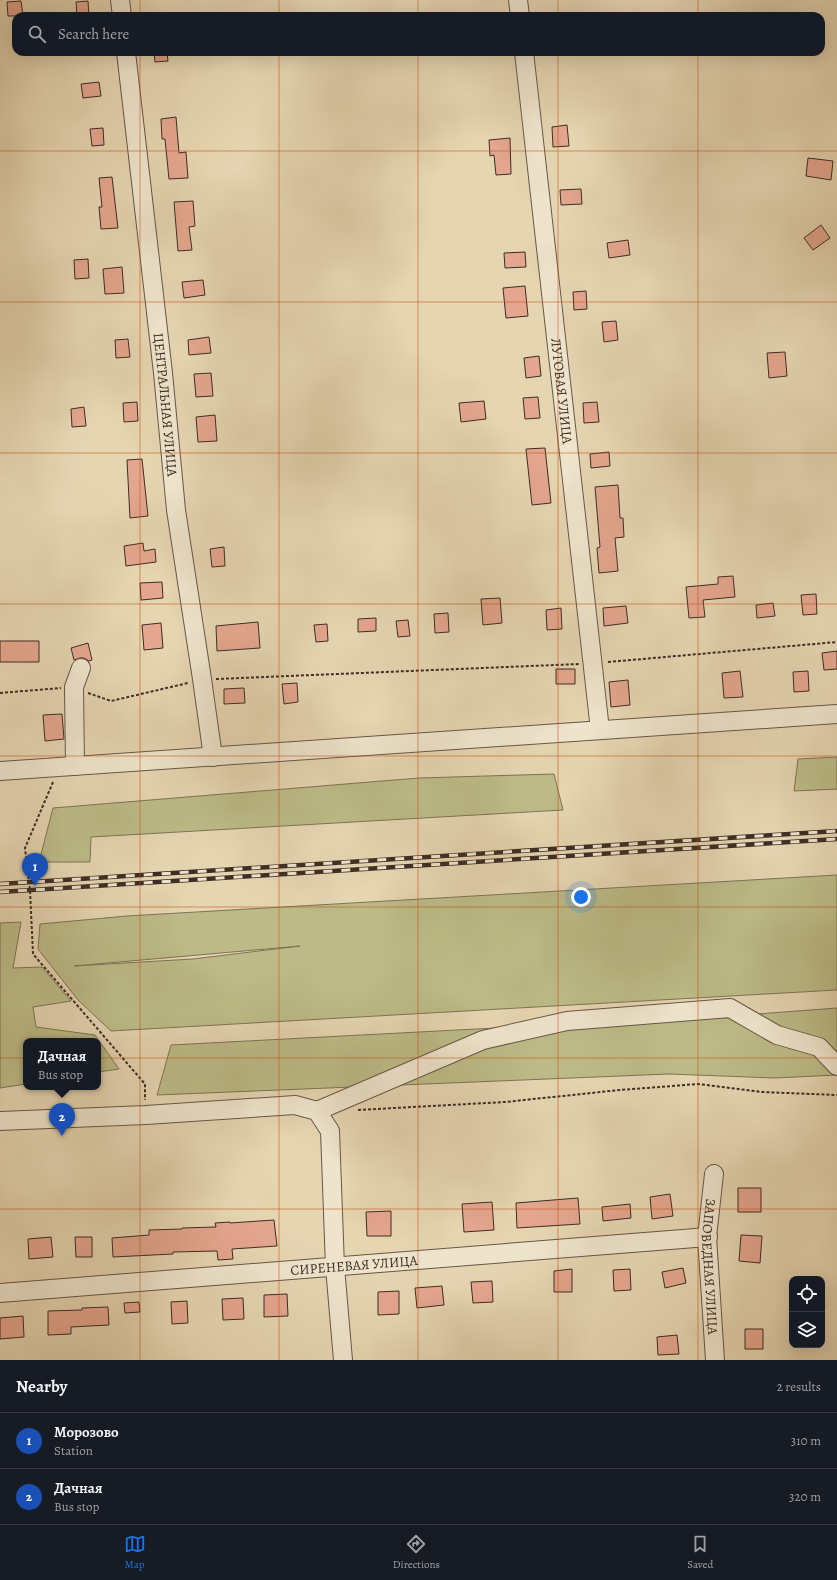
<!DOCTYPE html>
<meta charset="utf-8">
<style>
:root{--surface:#171b24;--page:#242831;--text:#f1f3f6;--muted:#9ea1a6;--line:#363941;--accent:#1a73e8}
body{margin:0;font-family:Alegreya,serif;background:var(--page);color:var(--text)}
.controls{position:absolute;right:12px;bottom:12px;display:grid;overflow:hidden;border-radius:8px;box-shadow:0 4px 16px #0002}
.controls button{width:36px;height:36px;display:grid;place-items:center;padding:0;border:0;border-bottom:1px solid var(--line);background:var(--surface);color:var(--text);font:20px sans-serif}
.you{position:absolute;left:581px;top:897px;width:14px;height:14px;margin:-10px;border:3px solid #fff;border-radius:50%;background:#1a73e8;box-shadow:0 0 0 6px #1a73e833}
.badge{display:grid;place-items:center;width:26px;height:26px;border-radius:50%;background:var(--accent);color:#fff;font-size:13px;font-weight:700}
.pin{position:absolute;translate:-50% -33px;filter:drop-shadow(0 1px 2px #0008)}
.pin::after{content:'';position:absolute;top:21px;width:14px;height:12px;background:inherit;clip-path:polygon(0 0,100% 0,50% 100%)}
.popup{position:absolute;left:23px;top:1038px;width:78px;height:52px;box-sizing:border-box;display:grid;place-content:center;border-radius:8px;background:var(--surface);filter:drop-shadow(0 1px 3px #0005);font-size:13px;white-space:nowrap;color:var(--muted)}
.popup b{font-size:15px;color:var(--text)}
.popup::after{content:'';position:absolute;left:50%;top:100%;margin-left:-8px;border:8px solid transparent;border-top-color:var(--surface)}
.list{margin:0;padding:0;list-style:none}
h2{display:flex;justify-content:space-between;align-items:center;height:52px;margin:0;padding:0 16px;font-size:17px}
h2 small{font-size:13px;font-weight:400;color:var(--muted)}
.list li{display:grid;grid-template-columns:26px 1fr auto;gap:12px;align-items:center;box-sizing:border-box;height:56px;padding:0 16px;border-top:1px solid var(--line)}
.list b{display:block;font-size:15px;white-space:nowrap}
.list p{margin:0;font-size:13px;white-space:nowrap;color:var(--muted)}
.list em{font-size:13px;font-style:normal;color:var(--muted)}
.icon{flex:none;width:22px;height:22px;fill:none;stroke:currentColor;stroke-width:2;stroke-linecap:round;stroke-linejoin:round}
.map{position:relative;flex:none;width:837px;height:1360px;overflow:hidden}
.search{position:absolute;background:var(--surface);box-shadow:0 4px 16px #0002;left:12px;right:12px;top:12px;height:44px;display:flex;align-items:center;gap:10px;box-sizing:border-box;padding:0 14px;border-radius:12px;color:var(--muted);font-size:15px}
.sheet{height:164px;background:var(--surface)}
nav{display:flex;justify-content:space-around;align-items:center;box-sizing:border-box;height:56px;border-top:1px solid var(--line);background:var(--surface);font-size:11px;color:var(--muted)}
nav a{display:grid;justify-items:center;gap:2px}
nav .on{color:var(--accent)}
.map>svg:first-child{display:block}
.green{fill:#bcbb87;stroke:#7d7456;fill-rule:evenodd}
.building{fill:#e4a68e;stroke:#3e2d25}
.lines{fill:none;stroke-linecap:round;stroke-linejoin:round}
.minor-casing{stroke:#685748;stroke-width:20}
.path{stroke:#3e2d25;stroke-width:2;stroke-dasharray:3 2;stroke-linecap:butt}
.minor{stroke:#eee4cc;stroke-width:18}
.rail-casing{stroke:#3e2d25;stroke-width:4.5}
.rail{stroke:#eee4cc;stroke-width:3;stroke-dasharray:9;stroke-linecap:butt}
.grid{fill:none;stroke:#c65011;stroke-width:1;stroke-opacity:0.55}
.labels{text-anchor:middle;stroke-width:3.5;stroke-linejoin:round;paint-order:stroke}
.street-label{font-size:14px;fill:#3e2d25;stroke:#eee4cc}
</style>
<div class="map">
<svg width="837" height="1360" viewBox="0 0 837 1360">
<rect width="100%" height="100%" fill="#e5d5b1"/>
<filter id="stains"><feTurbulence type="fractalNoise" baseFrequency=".005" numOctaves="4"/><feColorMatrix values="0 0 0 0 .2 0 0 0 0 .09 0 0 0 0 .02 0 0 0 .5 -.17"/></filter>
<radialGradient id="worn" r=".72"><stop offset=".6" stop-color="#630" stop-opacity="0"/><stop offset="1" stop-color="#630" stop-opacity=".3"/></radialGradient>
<!-- green -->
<path class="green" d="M837,757V789L794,791L798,759Z
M554,774L563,810L91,837L90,862H39L53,808L419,778Z
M837,875V990L111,1031L78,1000L38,949L40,924L127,916ZM300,946L193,959L74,966Z
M21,922L13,968L42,967L71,1001L33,1007L36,1027L95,1035L119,1069L98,1072V1041H26V1084L0,1088V923Z
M837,1008V1075L775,1078L669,1074L157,1095L171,1045L744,1015Z"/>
<!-- building -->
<path class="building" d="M21,1L23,16H8L7,2Z
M88,1L89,16H77L76,2Z
M154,52H167L168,61L155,62Z
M99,82L101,96L83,98L81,84Z
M176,117L179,153L186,152L188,178L169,179L165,139H162L161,119Z
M567,125L569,146L553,147L552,127Z
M103,128L104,145L92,146L90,129Z
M510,138L511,174L496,175L494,155L490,156L489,140Z
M808,158L833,161L831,180L806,176Z
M112,177L118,228L101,229L99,207H102L99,178Z
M581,189L582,204L561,205L560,190Z
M193,201L195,226L189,227L192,250L178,251L174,202Z
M821,225L830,238L813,250L804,238Z
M628,240L630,255L609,258L607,243Z
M525,252L526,267L505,268L504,253Z
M88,259L89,278L75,279L74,260Z
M122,267L124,293L105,294L103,269Z
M203,280L205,295L184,298L182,282Z
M525,286L528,316L506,318L503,288Z
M586,291L587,309L574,310L573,292Z
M616,321L618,340L604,342L602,322Z
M209,337L211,353L189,355L188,340Z
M128,339L130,357L116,358L115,340Z
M785,352L787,376L769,378L767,353Z
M539,356L541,376L526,378L524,358Z
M211,373L213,396L196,397L194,374Z
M538,397L540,418L525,419L523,398Z
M484,401L486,419L461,422L459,403Z
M137,402L138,421L124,422L123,403Z
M597,402L599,422L584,423L583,403Z
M84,407L86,426L72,427L71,409Z
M215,415L217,441L198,442L196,417Z
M545,448L551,503L532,505L526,449Z
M609,452L610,466L591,468L590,454Z
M142,459L148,516L130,518L127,460Z
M618,485L620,518H623L624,537L615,538L618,571L599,573L597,548L600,547L595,487Z
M143,543L144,551L155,549L156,562L126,566L124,546Z
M224,547L225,566L212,567L210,549Z
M733,576L735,597L703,600L705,617L689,618L686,587L718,584V577Z
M162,582L163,598L141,600L140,583Z
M816,594L817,614L803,615L801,595Z
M500,598L502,623L483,625L481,599Z
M773,603L775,616L757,618L756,605Z
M626,606L628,623L604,626L603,608Z
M561,608L562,629L547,630L546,610Z
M448,613L449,632L435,633L434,614Z
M376,618V631L358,632V619Z
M408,620L410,636L398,637L396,621Z
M258,622L260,648L217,651L216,626Z
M161,623L163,648L144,650L142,625Z
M327,624L328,641L316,642L314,625Z
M0,641H39V662H0Z
M88,643L92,660L89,661L84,658H80L74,660L71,648Z
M837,651V669L824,670L822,653Z
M556,669H575V684H556Z
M740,671L743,697L724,698L722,673Z
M808,671L809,691L794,692L793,672Z
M628,680L630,705L611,707L609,682Z
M297,683L298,702L284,704L282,684Z
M244,688L245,703L224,704V689Z
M62,714L64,739L45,741L43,715Z
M738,1188H761V1212H738Z
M670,1194L673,1216L652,1219L650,1197Z
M578,1198L580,1224L517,1228L516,1203Z
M492,1202L494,1230L464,1232L462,1204Z
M630,1204L631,1218L603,1221L602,1207Z
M391,1211V1236H367L366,1212Z
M274,1220L277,1246L232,1249L233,1259L218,1260L217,1251L173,1252V1254L113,1257L112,1238L149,1235V1230L182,1229V1228L216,1227L215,1223L230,1222V1223Z
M741,1235L762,1236L760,1263L739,1261Z
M51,1237L53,1257L29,1259L28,1239Z
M75,1237H92V1257H76Z
M683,1268L686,1283L665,1288L662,1272Z
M572,1269V1292H554V1271Z
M630,1269L631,1290L614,1291L613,1270Z
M492,1281L493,1302L473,1303L471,1282Z
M442,1286L444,1305L417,1308L415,1288Z
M399,1291V1314L378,1315V1292Z
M287,1294L288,1316L264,1317V1295Z
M243,1298L244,1319L223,1320L222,1299Z
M187,1301L188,1323L172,1324L171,1302Z
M139,1302L140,1312L125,1313L124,1303Z
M108,1307L109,1325L71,1327V1334L48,1335V1311L82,1310V1308Z
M23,1316L24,1337L0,1339V1318Z
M745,1329H763V1349H745Z
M677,1335L679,1354L658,1355L657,1337Z"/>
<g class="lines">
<defs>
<g id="minor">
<path d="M120,0L122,16"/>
<path d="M518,0L520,16"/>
<path id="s1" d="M126,52L163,373L176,510L202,679L213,757"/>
<path id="s2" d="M524,52L600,730"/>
<path d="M75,766L74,687L81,668"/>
<path d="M0,771L837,714"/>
<path d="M317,1111L483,1040L567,1021L730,1008L777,1035L819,1047L837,1066"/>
<path d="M0,1121L146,1115L295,1105L317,1111L330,1131L335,1267L343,1360"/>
<path id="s3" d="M714,1174L707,1237L715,1360"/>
<path id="s4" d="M0,1293L708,1237"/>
</g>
</defs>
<!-- minor casing -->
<use href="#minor" class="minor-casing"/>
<!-- path -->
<path class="path" d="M608,662L837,642
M216,679L579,664
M0,693L61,688
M88,693L111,701L188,683
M53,782L25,848L30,890L33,954L145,1084V1100
M358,1110L505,1102L620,1090L698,1084L762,1092L837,1095"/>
<!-- minor -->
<use href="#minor" class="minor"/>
<defs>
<path id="rail" d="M0,884L837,831
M0,892L837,839"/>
</defs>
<!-- rail casing -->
<use href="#rail" class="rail-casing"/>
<!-- rail -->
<use href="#rail" class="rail"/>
</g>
<!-- grid -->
<path class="grid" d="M140,0V16M279,0V16M418,0V16M558,0V16M698,0V16M140,52V1360M279,52V1360M418,52V1360M558,52V1360M698,52V1360M0,151H837M0,302H837M0,453H837M0,604H837M0,756H837M0,907H837M0,1058H837M0,1209H837"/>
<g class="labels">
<!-- street labels -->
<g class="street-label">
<text dy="5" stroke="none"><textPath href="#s2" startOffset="341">ЛУГОВАЯ УЛИЦА</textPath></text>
<text dy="5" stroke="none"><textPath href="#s1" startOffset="355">ЦЕНТРАЛЬНАЯ УЛИЦА</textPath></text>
<text dy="5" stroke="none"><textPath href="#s4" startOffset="355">СИРЕНЕВАЯ УЛИЦА</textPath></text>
<text dy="5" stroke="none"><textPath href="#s3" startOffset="93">ЗАПОВЕДНАЯ УЛИЦА</textPath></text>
</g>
</g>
<rect width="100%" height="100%" filter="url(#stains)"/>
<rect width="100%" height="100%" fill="url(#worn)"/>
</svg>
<div class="controls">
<button><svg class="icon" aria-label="locate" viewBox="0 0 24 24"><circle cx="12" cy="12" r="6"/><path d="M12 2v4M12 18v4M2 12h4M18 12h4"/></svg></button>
<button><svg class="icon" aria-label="layers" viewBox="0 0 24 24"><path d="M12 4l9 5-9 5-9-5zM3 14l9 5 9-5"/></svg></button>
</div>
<div class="you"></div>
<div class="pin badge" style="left:35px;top:886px;background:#1a4fb4">1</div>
<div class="pin badge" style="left:62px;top:1136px;background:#1a4fb4">2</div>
<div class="popup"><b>Дачная</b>Bus stop</div>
<div class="search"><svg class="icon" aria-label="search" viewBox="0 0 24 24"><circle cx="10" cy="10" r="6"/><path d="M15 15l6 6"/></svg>Search here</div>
</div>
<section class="sheet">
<h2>Nearby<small>2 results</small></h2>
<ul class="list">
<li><span class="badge" style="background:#1a4fb4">1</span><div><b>Морозово</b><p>Station</p></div><em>310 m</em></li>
<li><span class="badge" style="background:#1a4fb4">2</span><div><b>Дачная</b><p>Bus stop</p></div><em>320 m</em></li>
</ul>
</section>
<nav>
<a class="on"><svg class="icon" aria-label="map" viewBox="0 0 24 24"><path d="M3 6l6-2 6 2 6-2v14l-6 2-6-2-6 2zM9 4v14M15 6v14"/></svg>Map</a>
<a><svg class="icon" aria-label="directions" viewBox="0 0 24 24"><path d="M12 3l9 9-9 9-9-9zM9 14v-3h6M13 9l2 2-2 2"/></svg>Directions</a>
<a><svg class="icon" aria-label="saved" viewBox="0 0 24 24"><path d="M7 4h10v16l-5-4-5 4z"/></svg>Saved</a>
</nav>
